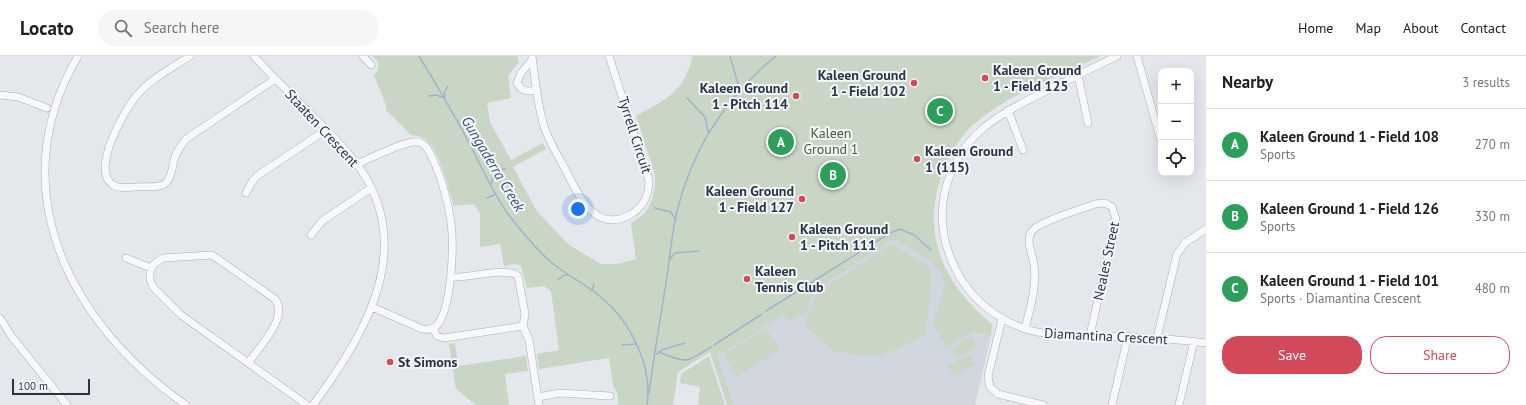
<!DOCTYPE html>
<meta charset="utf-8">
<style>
:root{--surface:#fff;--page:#f6f6f6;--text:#202124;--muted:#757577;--line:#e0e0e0;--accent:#d1495b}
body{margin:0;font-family:"PT Sans",sans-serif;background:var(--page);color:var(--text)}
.controls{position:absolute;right:12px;top:12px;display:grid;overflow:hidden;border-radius:8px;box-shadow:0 4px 16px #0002}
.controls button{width:36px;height:36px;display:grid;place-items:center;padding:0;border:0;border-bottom:1px solid var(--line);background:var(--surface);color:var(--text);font:20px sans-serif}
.scale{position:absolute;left:12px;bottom:10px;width:78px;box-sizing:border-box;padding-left:4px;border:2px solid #2b3445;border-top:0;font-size:11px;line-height:14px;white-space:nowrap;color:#2b3445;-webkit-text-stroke:3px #f4f6f9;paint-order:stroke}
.you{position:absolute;left:578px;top:153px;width:14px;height:14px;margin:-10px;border:3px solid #fff;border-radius:50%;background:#1a73e8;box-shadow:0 0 0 6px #1a73e833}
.badge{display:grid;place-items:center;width:26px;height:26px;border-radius:50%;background:var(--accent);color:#fff;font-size:13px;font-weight:700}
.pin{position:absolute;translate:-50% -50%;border:2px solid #fff;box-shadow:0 1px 4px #0006}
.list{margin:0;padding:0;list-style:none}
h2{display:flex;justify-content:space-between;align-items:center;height:52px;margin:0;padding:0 16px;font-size:17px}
h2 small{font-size:13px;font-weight:400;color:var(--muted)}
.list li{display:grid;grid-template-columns:26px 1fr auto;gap:12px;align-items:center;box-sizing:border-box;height:72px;padding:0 16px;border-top:1px solid var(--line)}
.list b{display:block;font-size:15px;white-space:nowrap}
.list p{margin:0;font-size:13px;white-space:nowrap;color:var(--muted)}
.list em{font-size:13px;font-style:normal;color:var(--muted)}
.actions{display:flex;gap:8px;padding:12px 16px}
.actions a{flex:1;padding:9px 0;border:1px solid var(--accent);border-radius:16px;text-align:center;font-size:14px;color:var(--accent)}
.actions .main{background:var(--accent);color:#fff}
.icon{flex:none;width:22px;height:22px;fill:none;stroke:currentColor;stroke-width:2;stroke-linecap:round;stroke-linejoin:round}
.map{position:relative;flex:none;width:1206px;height:349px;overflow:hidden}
header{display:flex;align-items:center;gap:24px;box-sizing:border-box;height:56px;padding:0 20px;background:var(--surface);border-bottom:1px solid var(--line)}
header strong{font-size:19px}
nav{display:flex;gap:22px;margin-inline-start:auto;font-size:14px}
.search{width:280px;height:36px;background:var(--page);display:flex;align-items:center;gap:10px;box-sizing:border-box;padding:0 14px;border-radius:16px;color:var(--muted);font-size:15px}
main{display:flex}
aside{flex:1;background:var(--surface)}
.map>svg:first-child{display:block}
.built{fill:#d2d6de}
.green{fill:#c9d6c5}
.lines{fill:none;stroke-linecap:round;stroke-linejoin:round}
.stream{stroke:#9fb4cc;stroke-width:1.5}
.minor-casing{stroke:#a9aeb7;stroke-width:8}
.minor{stroke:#f7f8fa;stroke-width:7}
.poi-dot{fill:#d1495b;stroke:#f4f6f9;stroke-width:1.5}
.labels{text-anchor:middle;stroke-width:4;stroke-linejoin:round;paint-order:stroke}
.poi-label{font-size:14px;font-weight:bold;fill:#2b3445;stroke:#f4f6f9;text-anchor:start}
.street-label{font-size:14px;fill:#2b3445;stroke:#f4f6f9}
.park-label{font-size:14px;fill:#3f6138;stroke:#f4f6f9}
.water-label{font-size:15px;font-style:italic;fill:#34527a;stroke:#f4f6f9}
</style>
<header>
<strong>Locato</strong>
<div class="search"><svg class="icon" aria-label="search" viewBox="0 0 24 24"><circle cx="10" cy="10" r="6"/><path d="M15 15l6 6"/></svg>Search here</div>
<nav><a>Home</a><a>Map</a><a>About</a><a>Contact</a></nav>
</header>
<main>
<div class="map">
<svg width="1206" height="349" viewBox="0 0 1206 349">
<rect width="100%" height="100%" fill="#e4e7ec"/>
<!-- built -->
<path class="built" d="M892,184H896L931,204L935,212L940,215L945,227L932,267L991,280L975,349H734L718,300L783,260L806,257L815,235Z"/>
<!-- green -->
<path class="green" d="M372,0H517L519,6L508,20L511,42L487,47L490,66L511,104L543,87L546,93L513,111L536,154L569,189L601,208H617L636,203L631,167C650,158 656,139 655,119L636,60C668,42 682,38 693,0H1100C1058,21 1010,37 974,68C962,78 954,93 947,107C917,171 941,227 992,268L991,280L973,276L947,291L932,267L945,228L940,215L935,212L931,204L896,184H892L815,235L806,257L791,264L783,260L718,300L734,349H727L710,296L678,316L673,349H618V339L613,329L609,302L539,313L537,298L559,294L551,235L544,230L527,232L521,210L516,208L504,210L500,188L480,191V157L474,148L454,150C449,134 440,97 428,86C423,80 418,80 411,79L386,54V49L374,19C381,12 380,5 372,0Z
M891,188L927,209L932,216L926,277L917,283L881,300L856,299L834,295L804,269L817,237Z
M766,272L773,282L751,296L773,283L780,293L737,321L730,310L745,300L730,309L723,299L744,286L750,294L745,285Z
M971,280L977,291L957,303L951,292Z
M455,287L458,310L526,300L528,315L505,318L509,349H476L456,333L449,288Z
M969,298L975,308L954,320L948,310Z
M709,300L725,349H699L698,345L700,331L680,327L681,318Z"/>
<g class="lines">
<!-- stream -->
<path class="stream" d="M419,0C435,27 451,53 466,81C480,107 491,134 508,158C521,175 536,193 552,207C568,220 587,229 602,242C631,266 653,311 647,349
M730,0L738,28L737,37
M429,40L436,39L445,42L444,37L448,30
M687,42L705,61L708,76
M491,128L494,118L506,112
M487,142L496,138
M655,152L671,156L676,164
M670,203L675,197L699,195
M558,224L564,219H568
M592,234L594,228
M766,255L890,177L900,173L914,179L931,194
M622,289L636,288
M714,289L762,258
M658,296C688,307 684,308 711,291
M654,300L662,294L685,287
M649,337C654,298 661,259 667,221C670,199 672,176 677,155C693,91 726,41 776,0"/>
<defs>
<path id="minor" d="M78,0C0,134 70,268 186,349
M190,0C172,12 152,22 138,38C125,52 88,117 115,130C121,133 129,131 136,131C145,130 158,133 166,127C173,120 172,109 175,101C177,94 182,89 186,83L275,23
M254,0C285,36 323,66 353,103C420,187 367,276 313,349
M363,0L371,9
M532,0C535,23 537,47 544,70C548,84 557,98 564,111C577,135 592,177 628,160C642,153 649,140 649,125L609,0
M1117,0C1092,12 1068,24 1044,36C996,60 959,79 945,135C940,156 942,180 950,200C962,234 989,260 1023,272C1047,281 1075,279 1100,280C1136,281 1171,282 1206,287
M1137,0L1161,85
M532,4L521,17L517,27C522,36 528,36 537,34
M1078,19L1088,67
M0,39L18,41L47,52
M1008,54L1023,94
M357,108C369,103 408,83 419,86C428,89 431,100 435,108C443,127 448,146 451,166C454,189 452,249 438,268C434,273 428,274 422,273L372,251
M246,137L252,126L257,120L326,74
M311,179L322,165L371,132
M126,202L151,212
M451,221C467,223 507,210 518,220L525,258L523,270L529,284L539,349
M0,262L12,281L67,349
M1002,263L988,320L990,331L998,338L1043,349
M433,272L437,280L444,282L523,270
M1025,273C1030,252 1037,231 1034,209C1033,198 1024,184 1033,174C1041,165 1082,153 1095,148L1105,147L1112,151L1116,163L1090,279
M1157,282L1177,198L1185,187L1206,173
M249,306C260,290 289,261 275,243L212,199L163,202L154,208L150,215V223L153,231L181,259L307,349
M538,341L560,337L610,340
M1112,349L1128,280
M1179,349L1194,285"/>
</defs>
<!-- minor casing -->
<use href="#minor" class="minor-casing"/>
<!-- minor -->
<use href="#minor" class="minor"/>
</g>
<!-- markers -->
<g class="poi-dot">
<circle cx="985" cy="22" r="4"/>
<circle cx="914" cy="27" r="4"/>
<circle cx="796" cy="40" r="4"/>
<circle cx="917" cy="103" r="4"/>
<circle cx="802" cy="143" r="4"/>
<circle cx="792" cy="181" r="4"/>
<circle cx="747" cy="223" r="4"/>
<circle cx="390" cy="306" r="4"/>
</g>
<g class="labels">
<!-- poi labels -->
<g class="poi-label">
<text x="993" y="19">Kaleen Ground<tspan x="993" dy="16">1 - Field 125</tspan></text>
<text x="906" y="24" text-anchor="end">Kaleen Ground<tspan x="906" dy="16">1 - Field 102</tspan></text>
<text x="788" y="37" text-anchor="end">Kaleen Ground<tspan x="788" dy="16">1 - Pitch 114</tspan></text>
<text x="925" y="100">Kaleen Ground<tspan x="925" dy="16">1 (115)</tspan></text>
<text x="794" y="140" text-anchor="end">Kaleen Ground<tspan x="794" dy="16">1 - Field 127</tspan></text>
<text x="800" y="178">Kaleen Ground<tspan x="800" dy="16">1 - Pitch 111</tspan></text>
<text x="755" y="220">Kaleen<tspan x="755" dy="16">Tennis Club</tspan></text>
<text x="398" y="311">St Simons</text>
</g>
<!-- street labels -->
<g class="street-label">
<text transform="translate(322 72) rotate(47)" y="5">Staaten Crescent</text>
<text transform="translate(635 79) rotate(72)" y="5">Tyrrell Circuit</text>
<text transform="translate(1106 205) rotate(-78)" y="5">Neales Street</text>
<text transform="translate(1106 280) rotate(3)" y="5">Diamantina Crescent</text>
</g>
<!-- park labels -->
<g class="park-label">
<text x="831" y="82">Kaleen<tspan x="831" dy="16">Ground 1</tspan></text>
</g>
<!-- water labels -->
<g class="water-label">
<text transform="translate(493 108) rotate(59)" y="5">Gungaderra Creek</text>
</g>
</g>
</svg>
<div class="controls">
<button>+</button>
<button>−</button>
<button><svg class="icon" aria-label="locate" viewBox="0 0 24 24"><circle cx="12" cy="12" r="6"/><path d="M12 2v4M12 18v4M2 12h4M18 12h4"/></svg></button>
</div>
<div class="scale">100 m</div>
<div class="you"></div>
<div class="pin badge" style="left:781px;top:86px;background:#2e9e5b">A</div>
<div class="pin badge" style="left:833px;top:119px;background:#2e9e5b">B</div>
<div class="pin badge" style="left:940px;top:55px;background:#2e9e5b">C</div>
</div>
<aside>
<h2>Nearby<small>3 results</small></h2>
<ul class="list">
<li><span class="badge" style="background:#2e9e5b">A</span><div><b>Kaleen Ground 1 - Field 108</b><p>Sports</p></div><em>270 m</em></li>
<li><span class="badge" style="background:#2e9e5b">B</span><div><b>Kaleen Ground 1 - Field 126</b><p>Sports</p></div><em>330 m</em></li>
<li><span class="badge" style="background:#2e9e5b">C</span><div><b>Kaleen Ground 1 - Field 101</b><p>Sports · Diamantina Crescent</p></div><em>480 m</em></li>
</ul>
<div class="actions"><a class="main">Save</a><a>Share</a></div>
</aside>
</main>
